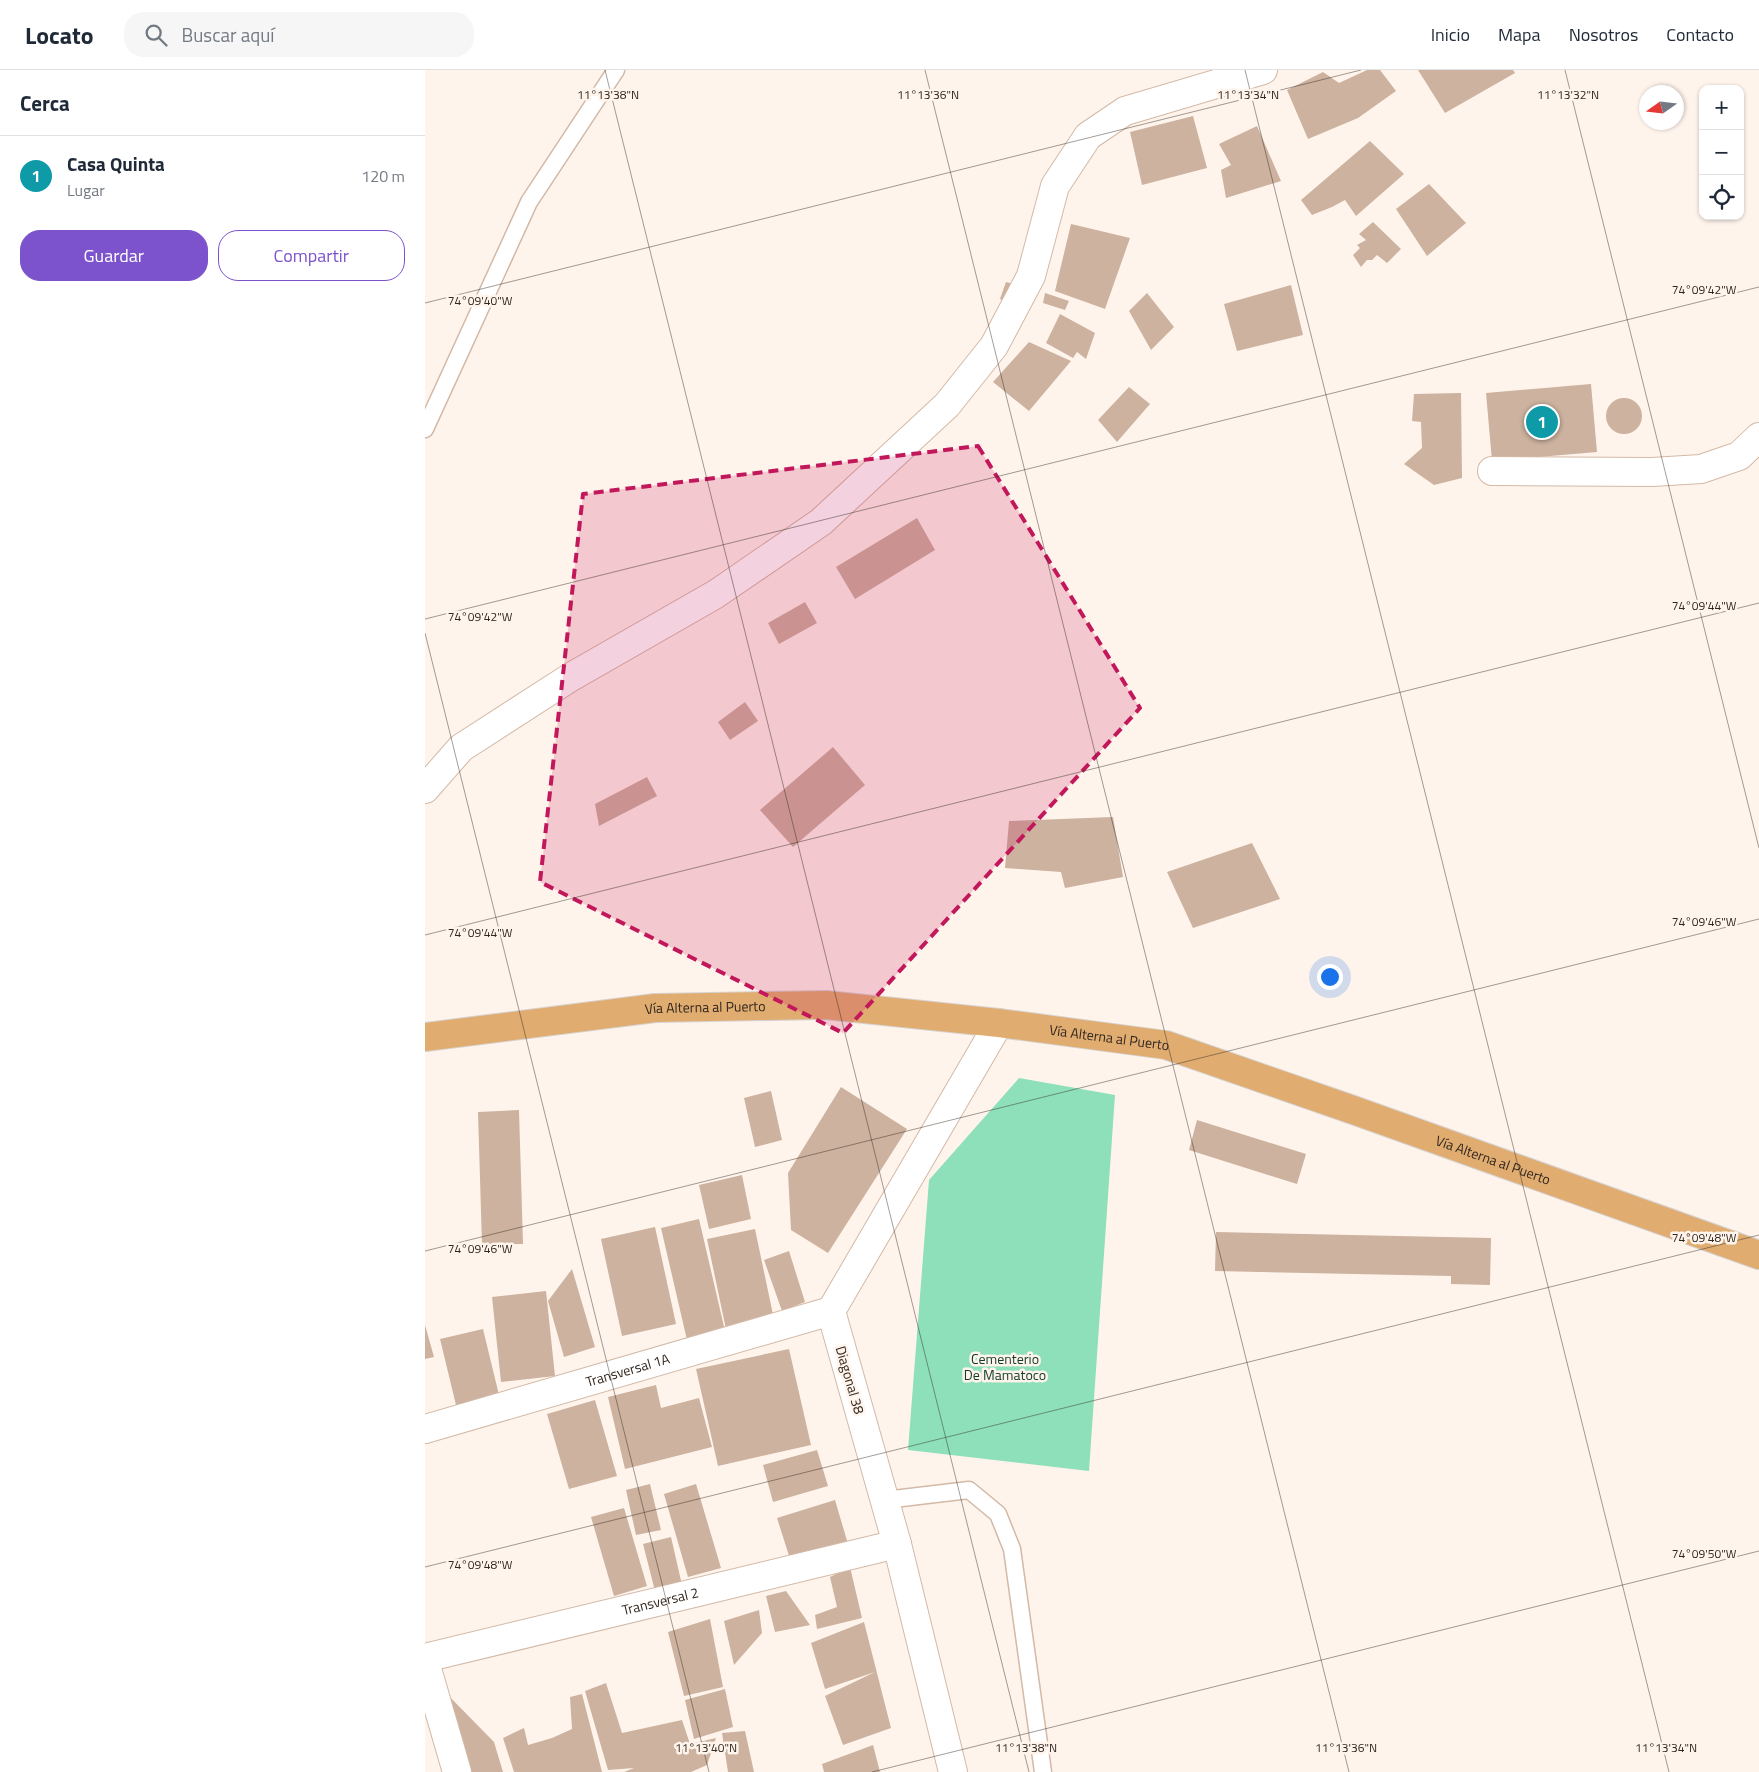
<!DOCTYPE html>
<html lang="es">
<meta charset="utf-8">
<style>
:root{--surface:#fff;--page:#f6f6f7;--text:#1f2937;--muted:#747a83;--line:#e0e1e3;--accent:#7c53cc}
body{margin:0;font-family:"Titillium Web",sans-serif;background:var(--page);color:var(--text)}
.controls{position:absolute;right:15px;top:15px;display:grid;overflow:hidden;border-radius:10px;box-shadow:0 1px 4px #0004}
.controls button{width:45px;height:45px;display:grid;place-items:center;padding:0;border:0;border-bottom:1px solid var(--line);background:var(--surface);color:var(--text);font:25px sans-serif}
.compass{position:absolute;left:1214px;top:15px;width:45px;height:45px;border-radius:50%;background:var(--surface);box-shadow:0 1px 4px #0004;rotate:256deg}
.you{position:absolute;left:904px;top:906px;width:18px;height:18px;margin:-12px;border:4px solid #fff;border-radius:50%;background:#1a73e8;box-shadow:0 0 0 8px #1a73e833}
.badge{display:grid;place-items:center;width:32px;height:32px;border-radius:50%;background:var(--accent);color:#fff;font-size:16px;font-weight:700}
.pin{position:absolute;translate:-50% -50%;border:2px solid #fff;box-shadow:0 1px 5px #0006}
.list{margin:0;padding:0;list-style:none}
h2{display:flex;justify-content:space-between;align-items:center;height:65px;margin:0;padding:0 20px;font-size:21px}
h2 small{font-size:16px;font-weight:400;color:var(--muted)}
.list li{display:grid;grid-template-columns:32px 1fr auto;gap:15px;align-items:center;box-sizing:border-box;height:80px;padding:0 20px;border-top:1px solid var(--line)}
.list b{display:block;font-size:19px;white-space:nowrap}
.list p{margin:0;font-size:16px;white-space:nowrap;color:var(--muted)}
.list em{font-size:16px;font-style:normal;color:var(--muted)}
.actions{display:flex;gap:10px;padding:15px 20px}
.actions a{flex:1;padding:11px 0;border:1px solid var(--accent);border-radius:20px;text-align:center;font-size:18px;color:var(--accent)}
.actions .main{background:var(--accent);color:#fff}
.icon{flex:none;width:28px;height:28px;fill:none;stroke:currentColor;stroke-width:2;stroke-linecap:round;stroke-linejoin:round}
.map{position:relative;flex:none;width:1334px;height:1702px;overflow:hidden}
header{display:flex;align-items:center;gap:30px;box-sizing:border-box;height:70px;padding:0 25px;background:var(--surface);border-bottom:1px solid var(--line)}
header strong{font-size:24px}
nav{display:flex;gap:28px;margin-inline-start:auto;font-size:18px}
.search{width:350px;height:45px;background:var(--page);display:flex;align-items:center;gap:12px;box-sizing:border-box;padding:0 18px;border-radius:20px;color:var(--muted);font-size:19px}
main{display:flex}
aside{flex:1;background:var(--surface)}
.map>svg:first-child{display:block}
.green{fill:#8de0b9}
.building{fill:#ccb29f}
.lines{fill:none;stroke-linecap:round;stroke-linejoin:round}
.lane-casing{stroke:#d3b9a6;stroke-width:19}
.street-casing{stroke:#d3b9a6;stroke-width:30}
.primary-casing{stroke:#d6d4d2;stroke-width:30}
.lane{stroke:#fff;stroke-width:16}
.street{stroke:#fff;stroke-width:28}
.primary{stroke:#e0ac70;stroke-width:28}
.marked{fill:#c2185b;fill-opacity:0.2;stroke:#c2185b;stroke-width:4;stroke-dasharray:10 6;stroke-linejoin:round}
.ticks{fill:none;stroke:#31271f;stroke-width:1;stroke-opacity:0.45}
.labels{text-anchor:middle;stroke-width:5;stroke-linejoin:round;paint-order:stroke}
.street-label{font-size:14px;fill:#31271f;stroke:#fff4ec}
.park-label{font-size:14px;fill:#103b2a;stroke:#fff4ec}
.ticks-label{font-size:12px;text-anchor:middle;fill:#31271f;stroke:#fff4ec;stroke-width:5;stroke-linejoin:round;paint-order:stroke}
</style>
<header>
<strong>Locato</strong>
<div class="search"><svg class="icon" aria-label="search" viewBox="0 0 24 24"><circle cx="10" cy="10" r="6"/><path d="M15 15l6 6"/></svg>Buscar aquí</div>
<nav><a>Inicio</a><a>Mapa</a><a>Nosotros</a><a>Contacto</a></nav>
</header>
<main>
<aside>
<h2>Cerca<small></small></h2>
<ul class="list">
<li><span class="badge" style="background:#0f9aa8">1</span><div><b>Casa Quinta</b><p>Lugar</p></div><em>120 m</em></li>
</ul>
<div class="actions"><a class="main">Guardar</a><a>Compartir</a></div>
</aside>
<div class="map">
<svg width="1334" height="1702" viewBox="0 0 1334 1702">
<rect width="100%" height="100%" fill="#fff4ec"/>
<!-- green -->
<path class="green" d="M594,1008L690,1025L664,1401L483,1380L504,1110Z"/>
<!-- building -->
<path class="building" d="M942,0H955L971,21L933,48L883,69L862,20L898,2L914,13Z
M993,0H1088L1090,3L1020,43Z
M768,46L782,98L717,115L705,62Z
M832,56L856,111L801,128L796,100L806,95L794,74Z
M945,71L979,104L931,146L920,130L907,137L887,145L876,130Z
M1004,114L1041,153L1002,186L971,139Z
M948,152L976,179L962,193L952,185L947,190H942L936,197L928,185L935,178L932,175L941,170L934,164Z
M646,154L705,168L680,239L630,221Z
M581,212L589,214L583,233L575,229Z
M866,215L878,265L812,281L799,234Z
M620,223L644,231L640,240L618,233Z
M722,223L749,257L726,280L704,241Z
M635,244L670,263L661,289L652,282L648,288L621,273Z
M604,272L646,291L604,341L568,312Z
M1166,314L1172,382L1067,391L1061,323Z
M704,317L725,334L692,372L673,350Z
M1036,323L1037,408L1009,415L979,394L997,378L996,352L987,351L989,324Z
M1181 346a18 18 0 1 1 36 0a18 18 0 1 1-36 0Z
M492,448L510,480L430,529L411,497Z
M380,532L392,553L354,574L343,553Z
M320,632L333,651L305,670L293,652Z
M408,677L440,715L368,777L335,740Z
M222,707L232,726L174,756L170,734Z
M688,747L698,807L640,818L636,802L580,798L584,751Z
M827,773L855,829L768,858L742,802Z
M416,1017L482,1059L403,1183L366,1160L363,1103Z
M346,1021L357,1070L330,1077L319,1028Z
M94,1040L98,1174L57,1175L53,1042Z
M772,1050L881,1084L872,1114L764,1080Z
M317,1105L326,1149L284,1159L274,1115Z
M274,1149L300,1261L262,1270L236,1158Z
M230,1157L251,1254L197,1266L176,1169Z
M330,1159L350,1254L302,1264L282,1169Z
M791,1162L1066,1168L1065,1215L1026,1214V1206L790,1201Z
M364,1181L380,1232L357,1241L339,1190Z
M147,1199L170,1277L139,1287L123,1231Z
M121,1221L130,1306L76,1312L67,1227Z
M0,1255L9,1287L0,1289Z
M58,1259L74,1325L31,1335L15,1269Z
M364,1279L386,1375L293,1396L271,1299Z
M231,1315L236,1338L274,1328L287,1377L200,1399L183,1327Z
M170,1330L192,1406L144,1419L122,1344Z
M392,1380L403,1416L348,1432L338,1395Z
M225,1414L236,1460L211,1465L201,1420Z
M271,1414L296,1498L263,1507L239,1424Z
M410,1430L423,1474L366,1492L352,1448Z
M199,1438L222,1516L189,1526L166,1447Z
M246,1467L257,1515L230,1521L218,1474Z
M425,1497L437,1548L392,1559L390,1545L412,1537L405,1507Z
M361,1521L385,1555L350,1562L341,1526Z
M334,1540L337,1563L309,1595L299,1551Z
M285,1549L298,1617L259,1626L243,1562Z
M439,1552L466,1658L418,1675L400,1626L450,1602L400,1619L386,1573Z
M181,1613L197,1663L257,1650L265,1674L291,1668L282,1695L266,1702H199L209,1698L183,1700L160,1621Z
M15,1617L69,1672L78,1702H42Z
M300,1619L308,1657L269,1669L260,1630Z
M157,1624L177,1702H89L78,1668L99,1658L103,1675L127,1668L147,1659L145,1627Z
M320,1661L329,1702H303L297,1663Z
M448,1675L455,1702H399L397,1694Z"/>
<g class="lines">
<defs>
<path id="lane" d="M0,359L104,132L191,0
M460,1430L544,1420L573,1444L587,1479L618,1702"/>
<g id="street">
<path d="M1067,401L1227,402L1276,399L1314,386L1334,367"/>
<path d="M0,719L36,678L146,607L291,524L396,452L522,335L569,276L606,206L630,116L663,66L700,41L838,0"/>
<path id="s1" d="M0,1359L406,1241"/>
<path id="s2" d="M0,1588L472,1474"/>
<path d="M0,1592L32,1702"/>
<path d="M528,1702L472,1474L406,1241L574,953"/>
</g>
<g id="primary">
<path id="s3" d="M0,967L230,938L401,935L574,953L741,975L931,1041L1334,1185"/>
</g>
</defs>
<!-- lane casing -->
<use href="#lane" class="lane-casing"/>
<!-- street casing -->
<use href="#street" class="street-casing"/>
<!-- primary casing -->
<use href="#primary" class="primary-casing"/>
<!-- lane -->
<use href="#lane" class="lane"/>
<!-- street -->
<use href="#street" class="street"/>
<!-- primary -->
<use href="#primary" class="primary"/>
</g>
<!-- marked area -->
<path class="marked" d="M553,376L715,638L418,963L115,812L158,424Z"/>
<!-- ticks -->
<path class="ticks" d="M180,0L604,1702M500,0L924,1702M820,0L1244,1702M1140,0L1334,778M0,233L936,0M0,549L1334,217M0,563L284,1702M0,865L1334,533M0,1181L1334,849M0,1497L1334,1165M447,1702L1334,1481"/>
<g class="labels">
<!-- street labels -->
<g class="street-label">
<text dy="5" stroke="none"><textPath href="#s3" startOffset="282">Vía Alterna al Puerto</textPath></text>
<text dy="5" stroke="none"><textPath href="#s3" startOffset="688">Vía Alterna al Puerto</textPath></text>
<text dy="5" stroke="none"><textPath href="#s3" startOffset="1092">Vía Alterna al Puerto</textPath></text>
<text dy="5" stroke="none"><textPath href="#s1" startOffset="211">Transversal 1A</textPath></text>
<text transform="translate(425 1310) rotate(74)" y="5">Diagonal 38</text>
<text dy="5" stroke="none"><textPath href="#s2" startOffset="242">Transversal 2</textPath></text>
</g>
<!-- park labels -->
<g class="park-label">
<text x="580" y="1294">Cementerio<tspan x="580" dy="16">De Mamatoco</tspan></text>
</g>
</g>
<g class="ticks-label">
<text x="183" y="29">11°13'38"N</text>
<text x="503" y="29">11°13'36"N</text>
<text x="823" y="29">11°13'34"N</text>
<text x="1143" y="29">11°13'32"N</text>
<text x="1279" y="224">74°09'42"W</text>
<text x="55" y="235">74°09'40"W</text>
<text x="1279" y="540">74°09'44"W</text>
<text x="55" y="551">74°09'42"W</text>
<text x="1279" y="856">74°09'46"W</text>
<text x="55" y="867">74°09'44"W</text>
<text x="1279" y="1172">74°09'48"W</text>
<text x="55" y="1183">74°09'46"W</text>
<text x="1279" y="1488">74°09'50"W</text>
<text x="55" y="1499">74°09'48"W</text>
<text x="281" y="1682">11°13'40"N</text>
<text x="601" y="1682">11°13'38"N</text>
<text x="921" y="1682">11°13'36"N</text>
<text x="1241" y="1682">11°13'34"N</text>
</g>
</svg>
<div class="controls">
<button>+</button>
<button>−</button>
<button><svg class="icon" aria-label="locate" viewBox="0 0 24 24"><circle cx="12" cy="12" r="6"/><path d="M12 2v4M12 18v4M2 12h4M18 12h4"/></svg></button>
</div>
<svg class="compass" viewBox="-18 -18 36 36"><path d="M0-13l5 13h-10z" fill="#e53935"/><path d="M0 13l5-13h-10z" fill="#747a83"/></svg>
<div class="you"></div>
<div class="pin badge" style="left:1117px;top:352px;background:#0f9aa8">1</div>
</div>
</main>
